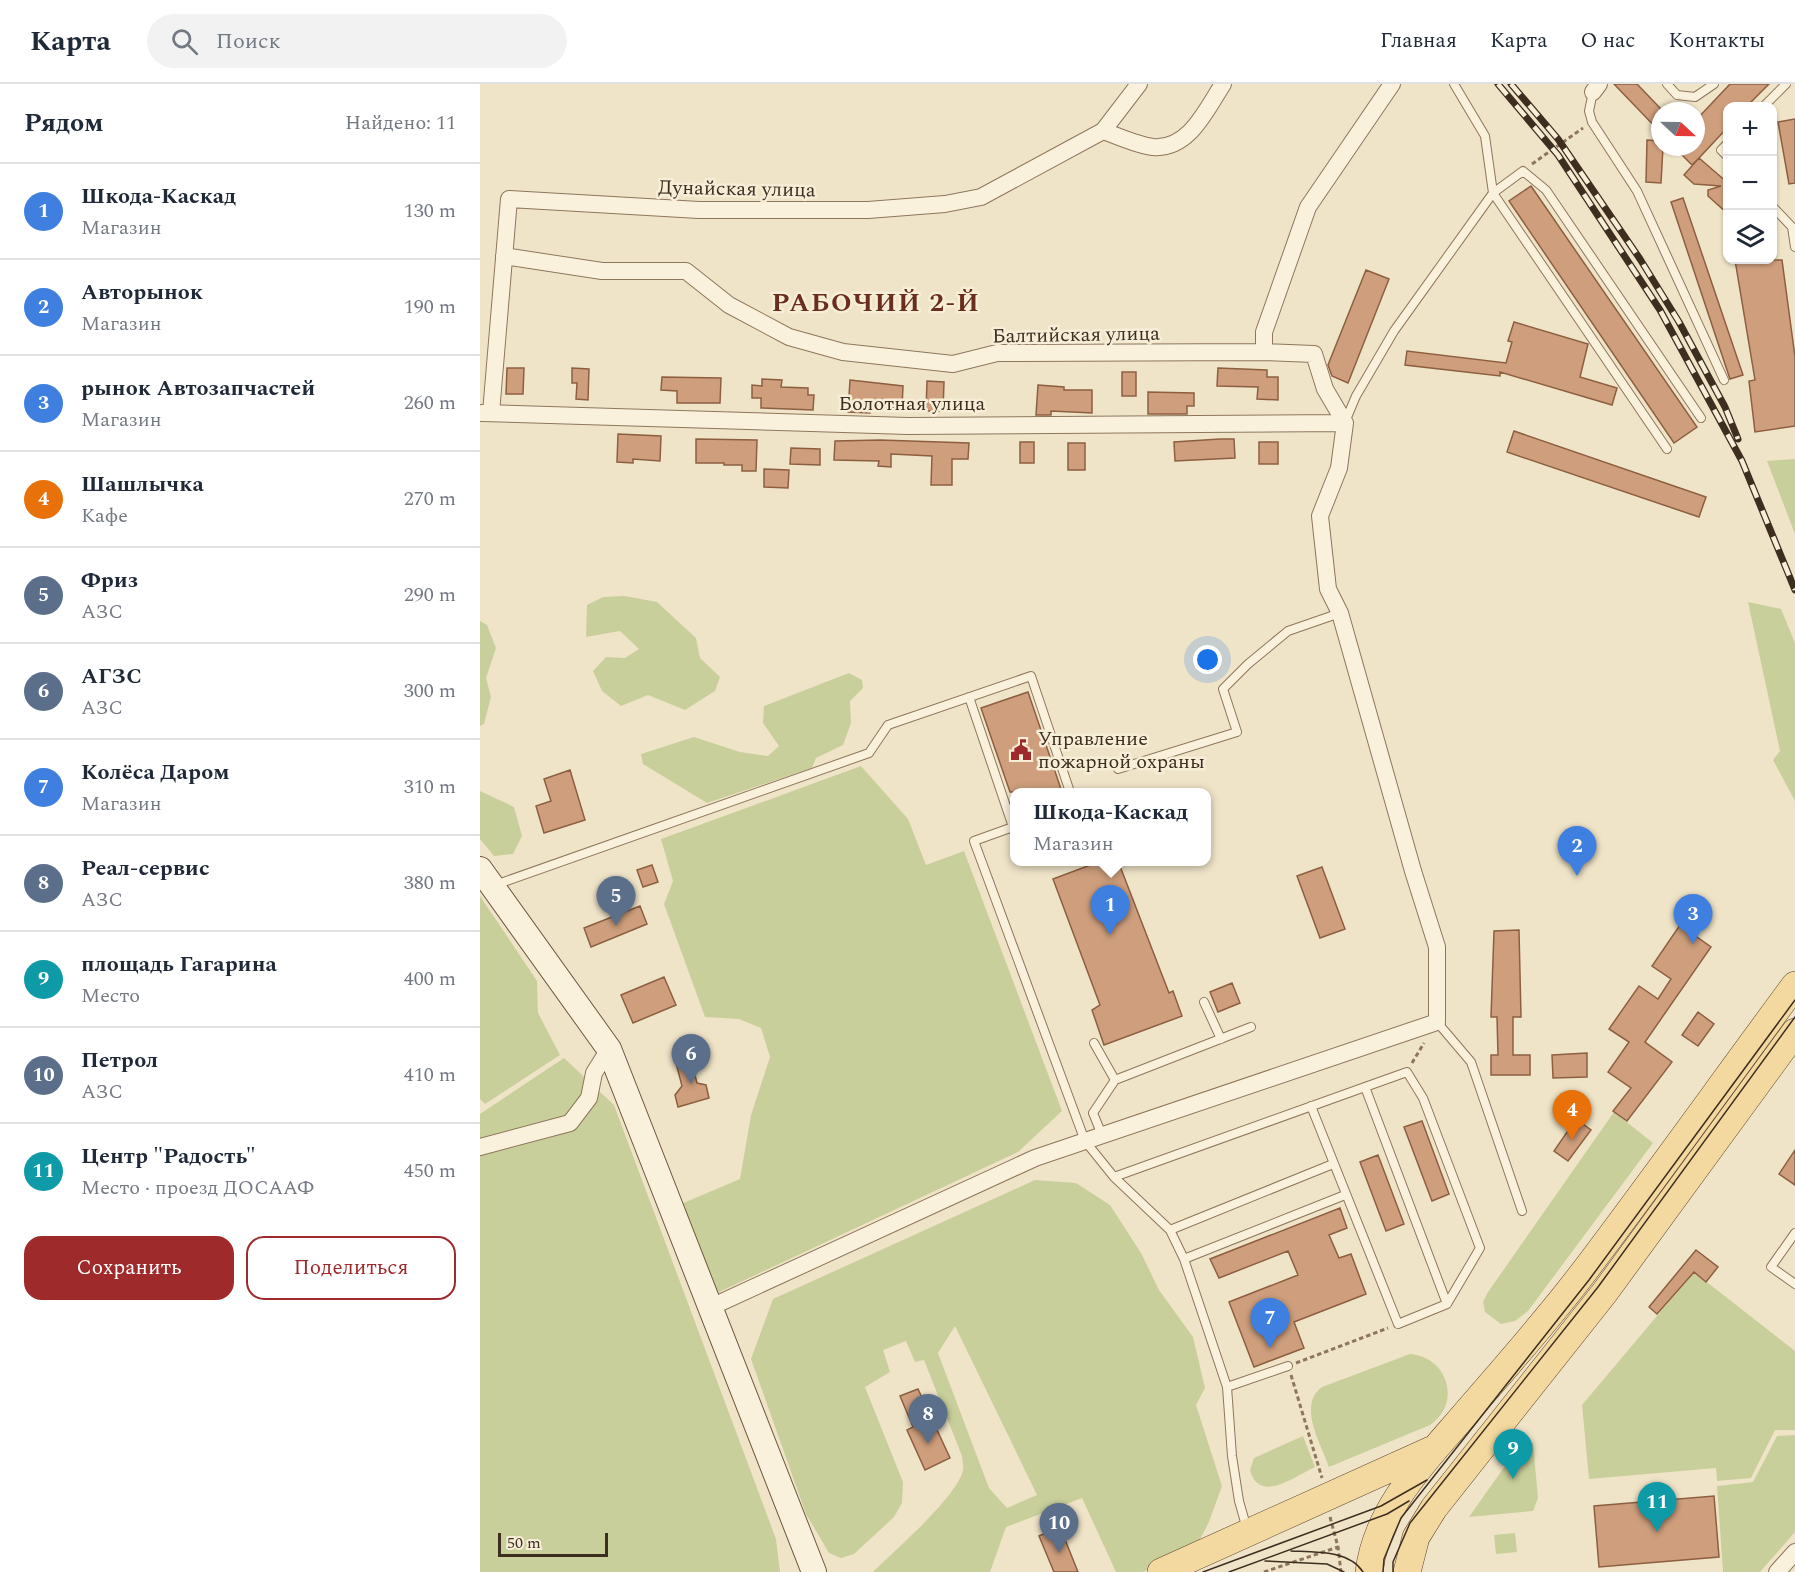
<!DOCTYPE html>
<html lang="ru">
<meta charset="utf-8">
<style>
:root{--surface:#fff;--page:#f2f2f3;--text:#1f2937;--muted:#747a83;--line:#e0e1e3;--accent:#9e2a2b}
body{margin:0;font-family:Spectral,serif;background:var(--page);color:var(--text)}
.controls{position:absolute;right:18px;top:18px;display:grid;overflow:hidden;border-radius:12px;box-shadow:0 2px 4px #0004}
.controls button{width:54px;height:54px;display:grid;place-items:center;padding:0;border:0;border-bottom:2px solid var(--line);background:var(--surface);color:var(--text);font:30px sans-serif}
.compass{position:absolute;left:1171px;top:18px;width:54px;height:54px;border-radius:50%;background:var(--surface);box-shadow:0 2px 4px #0004;rotate:112deg}
.scale{position:absolute;left:18px;bottom:15px;width:110px;box-sizing:border-box;padding-left:6px;border:3px solid #3d2e20;border-top:0;font-size:16px;line-height:21px;white-space:nowrap;color:#3d2e20;-webkit-text-stroke:4px #f7eed8;paint-order:stroke}
.you{position:absolute;left:728px;top:576px;width:21px;height:21px;margin:-15px;border:4px solid #fff;border-radius:50%;background:#1a73e8;box-shadow:0 0 0 9px #1a73e833}
.badge{display:grid;place-items:center;width:39px;height:39px;border-radius:50%;background:var(--accent);color:#fff;font-size:20px;font-weight:700}
.pin{position:absolute;translate:-50% -50px;filter:drop-shadow(0 2px 3px #0008)}
.pin::after{content:'';position:absolute;top:32px;width:21px;height:18px;background:inherit;clip-path:polygon(0 0,100% 0,50% 100%)}
.popup{position:absolute;left:530px;top:704px;width:201px;height:78px;box-sizing:border-box;display:grid;place-content:center;border-radius:12px;background:var(--surface);filter:drop-shadow(0 2px 4px #0005);font-size:20px;white-space:nowrap;color:var(--muted)}
.popup b{font-size:22px;color:var(--text)}
.popup::after{content:'';position:absolute;left:50%;top:100%;margin-left:-12px;border:12px solid transparent;border-top-color:var(--surface)}
.list{margin:0;padding:0;list-style:none}
h2{display:flex;justify-content:space-between;align-items:center;height:78px;margin:0;padding:0 24px;font-size:26px}
h2 small{font-size:20px;font-weight:400;color:var(--muted)}
.list li{display:grid;grid-template-columns:39px 1fr auto;gap:18px;align-items:center;box-sizing:border-box;height:96px;padding:0 24px;border-top:2px solid var(--line)}
.list b{display:block;font-size:22px;white-space:nowrap}
.list p{margin:0;font-size:20px;white-space:nowrap;color:var(--muted)}
.list em{font-size:20px;font-style:normal;color:var(--muted)}
.actions{display:flex;gap:12px;padding:18px 24px}
.actions a{flex:1;padding:14px 0;border:2px solid var(--accent);border-radius:18px;text-align:center;font-size:21px;color:var(--accent)}
.actions .main{background:var(--accent);color:#fff}
.icon{flex:none;width:33px;height:33px;fill:none;stroke:currentColor;stroke-width:2;stroke-linecap:round;stroke-linejoin:round}
.map{position:relative;flex:none;width:1315px;height:1488px;overflow:hidden}
header{display:flex;align-items:center;gap:36px;box-sizing:border-box;height:84px;padding:0 30px;background:var(--surface);border-bottom:2px solid var(--line)}
header strong{font-size:28px}
nav{display:flex;gap:33px;margin-inline-start:auto;font-size:21px}
.search{width:420px;height:54px;background:var(--page);display:flex;align-items:center;gap:15px;box-sizing:border-box;padding:0 21px;border-radius:33px;color:var(--muted);font-size:22px}
main{display:flex}
aside{flex:1;background:var(--surface)}
.map>svg:first-child{display:block}
.green{fill:#c9cf9b;fill-rule:evenodd}
.building{fill:#cf9f7d;stroke:#8d5f41;stroke-width:1.5}
.lines{fill:none;stroke-linecap:round;stroke-linejoin:round}
.service-casing{stroke:#8d765c;stroke-width:10}
.minor-casing{stroke:#8d765c;stroke-width:18}
.secondary-casing{stroke:#6f573f;stroke-width:26}
.primary-casing{stroke:#5b4430;stroke-width:28}
.path{stroke:#8d765c;stroke-width:3;stroke-dasharray:4.5 3;stroke-linecap:butt}
.service{stroke:#faf1dc;stroke-width:8}
.minor{stroke:#faf1dc;stroke-width:16}
.secondary{stroke:#faf1dc;stroke-width:24}
.primary{stroke:#f3d9a0;stroke-width:27}
.tram{stroke:#3d2e20;stroke-width:1.5}
.rail-casing{stroke:#3d2e20;stroke-width:7}
.rail{stroke:#f7eed8;stroke-width:4.5;stroke-dasharray:14;stroke-linecap:butt}
.labels{text-anchor:middle;stroke-width:5;stroke-linejoin:round;paint-order:stroke}
.street-label{font-size:20px;fill:#3d2e20;stroke:#f7eed8}
.poi-label{font-size:20px;fill:#3d2e20;stroke:#f7eed8;text-anchor:start}
.district-label{font-size:26px;font-weight:bold;letter-spacing:1.5px;fill:#6b2e1e;stroke:#f7eed8}
</style>
<header>
<strong>Карта</strong>
<div class="search"><svg class="icon" aria-label="search" viewBox="0 0 24 24"><circle cx="10" cy="10" r="6"/><path d="M15 15l6 6"/></svg>Поиск</div>
<nav><a>Главная</a><a>Карта</a><a>О нас</a><a>Контакты</a></nav>
</header>
<main>
<aside>
<h2>Рядом<small>Найдено: 11</small></h2>
<ul class="list">
<li><span class="badge" style="background:#3f7fe0">1</span><div><b>Шкода-Каскад</b><p>Магазин</p></div><em>130 m</em></li>
<li><span class="badge" style="background:#3f7fe0">2</span><div><b>Авторынок</b><p>Магазин</p></div><em>190 m</em></li>
<li><span class="badge" style="background:#3f7fe0">3</span><div><b>рынок Автозапчастей</b><p>Магазин</p></div><em>260 m</em></li>
<li><span class="badge" style="background:#e8710a">4</span><div><b>Шашлычка</b><p>Кафе</p></div><em>270 m</em></li>
<li><span class="badge" style="background:#5c6f8a">5</span><div><b>Фриз</b><p>АЗС</p></div><em>290 m</em></li>
<li><span class="badge" style="background:#5c6f8a">6</span><div><b>АГЗС</b><p>АЗС</p></div><em>300 m</em></li>
<li><span class="badge" style="background:#3f7fe0">7</span><div><b>Колёса Даром</b><p>Магазин</p></div><em>310 m</em></li>
<li><span class="badge" style="background:#5c6f8a">8</span><div><b>Реал-сервис</b><p>АЗС</p></div><em>380 m</em></li>
<li><span class="badge" style="background:#0f9aa8">9</span><div><b>площадь Гагарина</b><p>Место</p></div><em>400 m</em></li>
<li><span class="badge" style="background:#5c6f8a">10</span><div><b>Петрол</b><p>АЗС</p></div><em>410 m</em></li>
<li><span class="badge" style="background:#0f9aa8">11</span><div><b>Центр &quot;Радость&quot;</b><p>Место · проезд ДОСААФ</p></div><em>450 m</em></li>
</ul>
<div class="actions"><a class="main">Сохранить</a><a>Поделиться</a></div>
</aside>
<div class="map">
<svg width="1315" height="1488" viewBox="0 0 1315 1488">
<rect width="100%" height="100%" fill="#f0e4c8"/>
<!-- green -->
<path class="green" d="M1315,375V450L1287,377Z
M145,512L177,518L216,554L220,574L240,593L235,607L205,626L168,611L141,622L122,607L113,587L126,573L145,574L159,565L140,547L106,553L107,521L123,513Z
M1268,518L1301,525L1315,559V717L1293,676L1300,667Z
M0,537L7,541L16,564L6,594L11,613L4,640L0,642Z
M369,589L382,596L383,604L370,617L371,639L363,661L336,674L332,684L227,719L163,680L161,670L214,653L260,668L288,672L299,662L283,639L284,622Z
M381,682L428,735L446,781L484,767L582,1027L538,1068L237,1209L201,1120L260,1095L271,1031L290,973L281,944L259,935L225,933L184,820L193,797L181,755Z
M0,707L34,723L42,752L33,770L14,772L0,755Z
M0,812L57,897L58,929L80,971L5,1020L0,1015Z
M84,974L134,1021L296,1455L300,1488H0V1030Z
M1134,1028L1173,1059L1048,1227L1035,1237L1021,1240L1005,1228L1003,1218L1008,1208Z
M555,1096L596,1099L630,1121L661,1169L679,1206L713,1253L725,1304L716,1321L742,1402L729,1438L717,1461L663,1488H636L602,1414L526,1443L510,1488H393C413,1468 478,1412 483,1386C484,1382 482,1376 482,1372L444,1276L435,1278L426,1257L403,1266L410,1288L385,1303L423,1398L422,1419L414,1433L374,1470L361,1474L349,1469L326,1430L271,1275L293,1215ZM475,1242L557,1411L527,1424L509,1404L458,1269Z
M1214,1188L1315,1267V1346H1295L1271,1394L1237,1397L1236,1384L1109,1395L1102,1321Z
M930,1270C968,1273 982,1319 950,1341L849,1383C841,1360 817,1321 842,1303Z
M1315,1351V1448L1280,1488H1243L1237,1402L1273,1398L1297,1352Z
M823,1352L835,1383C814,1393 779,1420 770,1386L774,1374Z
M1044,1355L1053,1359L1058,1414L1053,1427L989,1433Z
M1035,1449L1037,1468L1016,1470L1014,1451Z"/>
<!-- building -->
<path class="building" d="M1134,0H1157L1180,24V48Z
M1250,0H1289L1267,22H1248V43L1219,74L1248,99V130L1228,112V106L1241,102L1214,100L1204,91L1219,74L1212,81L1194,63H1216V36Z
M1315,35V99L1309,100L1298,38Z
M1167,56L1180,57V63H1183L1181,99L1166,98Z
M1051,102L1217,343L1194,359L1029,117Z
M1203,114L1263,291L1250,295L1191,118Z
M1255,176H1302L1315,273V342L1275,348L1269,297L1275,296Z
M886,186L909,195L868,299L852,292L848,281Z
M1034,238L1108,260L1100,293L1137,304L1132,321L1020,288V292L925,281L927,267L1026,279L1032,258L1028,257Z
M27,284H44L43,310H26Z
M92,284L109,285L108,316L96,315L97,299H92Z
M738,284L787,286V293H798V316L777,315L778,303L737,302Z
M642,288H656V312H642Z
M182,293L241,294L240,319H197V307L181,306Z
M282,295L302,296L301,303L328,304V311H334L333,326L281,324V314H272V301L282,302Z
M370,296L423,302L422,324L391,322L390,329L368,328Z
M447,297L464,298L463,327H446Z
M558,301L584,303V306H612V329L571,327V331H556Z
M668,308L714,309V322H707V330H668Z
M1034,347L1226,413L1219,433L1027,368Z
M138,350L181,352L180,377L153,375V379L137,378Z
M216,355L277,356L276,387H262V381H244V379H216Z
M740,355H754L755,374L695,377L694,358Z
M400,356L489,359L488,375H472V401H451L452,372L411,370V383L398,382L399,377L354,376L355,357Z
M540,358H554V379H540Z
M779,358H798V380H779Z
M588,359H605V386H588Z
M311,364L340,365V381L310,380Z
M284,385L309,386L308,404L284,403Z
M548,608L582,708H530L501,624Z
M90,686L105,736L64,749L56,722L71,717L64,695Z
M621,777H638L689,909L693,907L702,932L624,961L612,926L620,921L573,795Z
M172,781L178,798L163,803L157,786Z
M842,783L865,845L840,854L817,792Z
M160,822L167,840L111,863L104,844Z
M1200,841L1231,863L1165,958L1192,978L1147,1037L1133,1027L1151,1004L1128,988L1149,958L1129,945L1159,902L1178,915L1191,895L1172,882Z
M1039,846L1041,933H1033V971H1050V991H1011V971H1018L1017,933H1011L1014,847Z
M184,893L196,921L153,939L141,911Z
M752,899L760,919L738,928L730,908Z
M1218,928L1234,940L1218,962L1202,951Z
M1107,969V993L1073,994L1072,971Z
M211,976L217,999L226,1001L229,1014L198,1023L195,1011L202,1002L196,979Z
M1096,1035L1111,1046L1088,1077L1074,1067Z
M942,1037L969,1110L952,1117L924,1043Z
M1315,1066V1101L1299,1090Z
M898,1071L924,1140L906,1147L880,1078Z
M860,1124L867,1144L849,1151L859,1174L871,1170L886,1210L814,1238L824,1264L774,1283L749,1218L818,1191L808,1167L739,1194L730,1175Z
M1216,1166L1238,1183L1226,1198L1214,1188L1177,1230L1169,1223Z
M438,1305L470,1374L445,1386L427,1346L433,1343L420,1312Z
M1234,1412L1239,1473L1119,1483L1114,1422Z
M580,1443L598,1488H574L559,1452Z"/>
<g class="lines">
<defs>
<path id="service" d="M974,0L1005,52L1013,109L1187,365
M1187,0L1197,11L1215,13L1234,0
M1113,8L1109,27L1112,38L1157,107L1244,296
M1284,22L1306,0
M1248,59L1241,66L1248,73
M1292,122L1312,143L1315,163
M865,338L876,312L914,247L1013,109L1043,87L1066,106L1221,334
M489,613L533,743L494,757L605,1057L634,1093L690,1146L704,1175L747,1303L752,1372L759,1417L767,1445
M638,685L757,648L743,605L768,580L808,547L860,529
M15,801L389,669L408,641L551,592L590,708
M724,918L741,955
M957,938L991,978L1042,1127
M614,959L635,996
M885,1003L967,1220
M622,1051L613,1029L635,996L771,943
M634,1093L885,1003L927,988L943,1014L1000,1164L967,1220L918,1240L831,1022
M690,1146L853,1080
M1315,1149L1291,1183L1315,1200
M704,1175L865,1111
M747,1303L808,1282"/>
<path id="minor" d="M1113,8L1119,0
M623,47C638,52 657,61 673,63C709,66 726,26 743,0
M24,172L122,187H206L249,221L309,253L363,268L473,280L517,269L784,268V248L828,123L912,0
M2,329L428,342L865,339
M11,329L29,115L219,126H388L465,120L501,113L623,47L659,0
M0,1063L90,1039L109,1014L114,989L129,965
M231,1223L555,1074L957,938V863L933,787L860,529L848,505L840,432L859,384L865,339L845,305L834,270L784,268
M1297,1488L1315,1468"/>
<path id="secondary" d="M0,785L129,965L334,1488"/>
<path id="primary" d="M681,1488L951,1366
M889,1488C897,1421 951,1371 992,1322C1030,1278 1068,1235 1103,1189C1175,1094 1244,997 1315,901
M927,1488L936,1453L954,1424L1125,1208L1315,948"/>
</defs>
<!-- service casing -->
<use href="#service" class="service-casing"/>
<!-- minor casing -->
<use href="#minor" class="minor-casing"/>
<!-- secondary casing -->
<use href="#secondary" class="secondary-casing"/>
<!-- primary casing -->
<use href="#primary" class="primary-casing"/>
<!-- path -->
<path class="path" d="M1052,80L1103,44
M932,979L944,959
M816,1279L908,1244
M811,1291L842,1394
M850,1433L858,1463L861,1488
M784,1488L858,1463"/>
<!-- service -->
<use href="#service" class="service"/>
<!-- minor -->
<use href="#minor" class="minor"/>
<!-- secondary -->
<use href="#secondary" class="secondary"/>
<!-- primary -->
<use href="#primary" class="primary"/>
<!-- tram -->
<path class="tram" d="M811,1467C834,1468 869,1466 883,1488
M785,1477L847,1480L864,1488
M723,1488L901,1422L947,1396
M749,1488L907,1430L929,1417
M903,1488L904,1475L921,1434L1109,1196L1315,916
M913,1488V1478L930,1439L1118,1203L1315,933"/>
<defs>
<path id="rail" d="M1018,0L1078,71L1180,226L1262,377L1315,506
M1031,0L1078,55L1160,175L1199,238L1245,323L1258,355"/>
</defs>
<!-- rail casing -->
<use href="#rail" class="rail-casing"/>
<!-- rail -->
<use href="#rail" class="rail"/>
</g>
<!-- icons -->
<defs>
<symbol id="civic-bare" viewBox="-9 -9 18 18"><path d="M-.6-6.5H3V-4.5H.6V-3L4-1V1h2V6H-6V1h2V-1L-.6-3ZM-1.2 2.5V6h2.4V2.5Z" fill="#9e2a2b" stroke="#f7eed8" stroke-width="2.5" paint-order="stroke"/></symbol>
</defs>
<g fill-rule="evenodd">
<use href="#civic-bare" x="526" y="651" width="30" height="30"/>
</g>
<g class="labels">
<!-- street labels -->
<g class="street-label">
<text transform="translate(257 104) rotate(1)" y="7">Дунайская улица</text>
<text transform="translate(596 250) rotate(-1)" y="7">Балтийская улица</text>
<text x="432" y="326">Болотная улица</text>
</g>
<!-- poi labels -->
<g class="poi-label">
<text x="558" y="661">Управление<tspan x="558" dy="23">пожарной охраны</tspan></text>
</g>
<!-- district labels -->
<g class="district-label">
<text x="396" y="227">РАБОЧИЙ 2‑Й</text>
</g>
</g>
</svg>
<div class="controls">
<button>+</button>
<button>−</button>
<button><svg class="icon" aria-label="layers" viewBox="0 0 24 24"><path d="M12 4l9 5-9 5-9-5zM3 14l9 5 9-5"/></svg></button>
</div>
<svg class="compass" viewBox="-18 -18 36 36"><path d="M0-13l5 13h-10z" fill="#e53935"/><path d="M0 13l5-13h-10z" fill="#747a83"/></svg>
<div class="scale">50 m</div>
<div class="you"></div>
<div class="pin badge" style="left:630px;top:851px;background:#3f7fe0">1</div>
<div class="popup"><b>Шкода-Каскад</b>Магазин</div>
<div class="pin badge" style="left:1097px;top:792px;background:#3f7fe0">2</div>
<div class="pin badge" style="left:1213px;top:860px;background:#3f7fe0">3</div>
<div class="pin badge" style="left:1092px;top:1056px;background:#e8710a">4</div>
<div class="pin badge" style="left:136px;top:842px;background:#5c6f8a">5</div>
<div class="pin badge" style="left:211px;top:1000px;background:#5c6f8a">6</div>
<div class="pin badge" style="left:790px;top:1264px;background:#3f7fe0">7</div>
<div class="pin badge" style="left:448px;top:1360px;background:#5c6f8a">8</div>
<div class="pin badge" style="left:1033px;top:1395px;background:#0f9aa8">9</div>
<div class="pin badge" style="left:579px;top:1469px;background:#5c6f8a">10</div>
<div class="pin badge" style="left:1177px;top:1448px;background:#0f9aa8">11</div>
</div>
</main>
